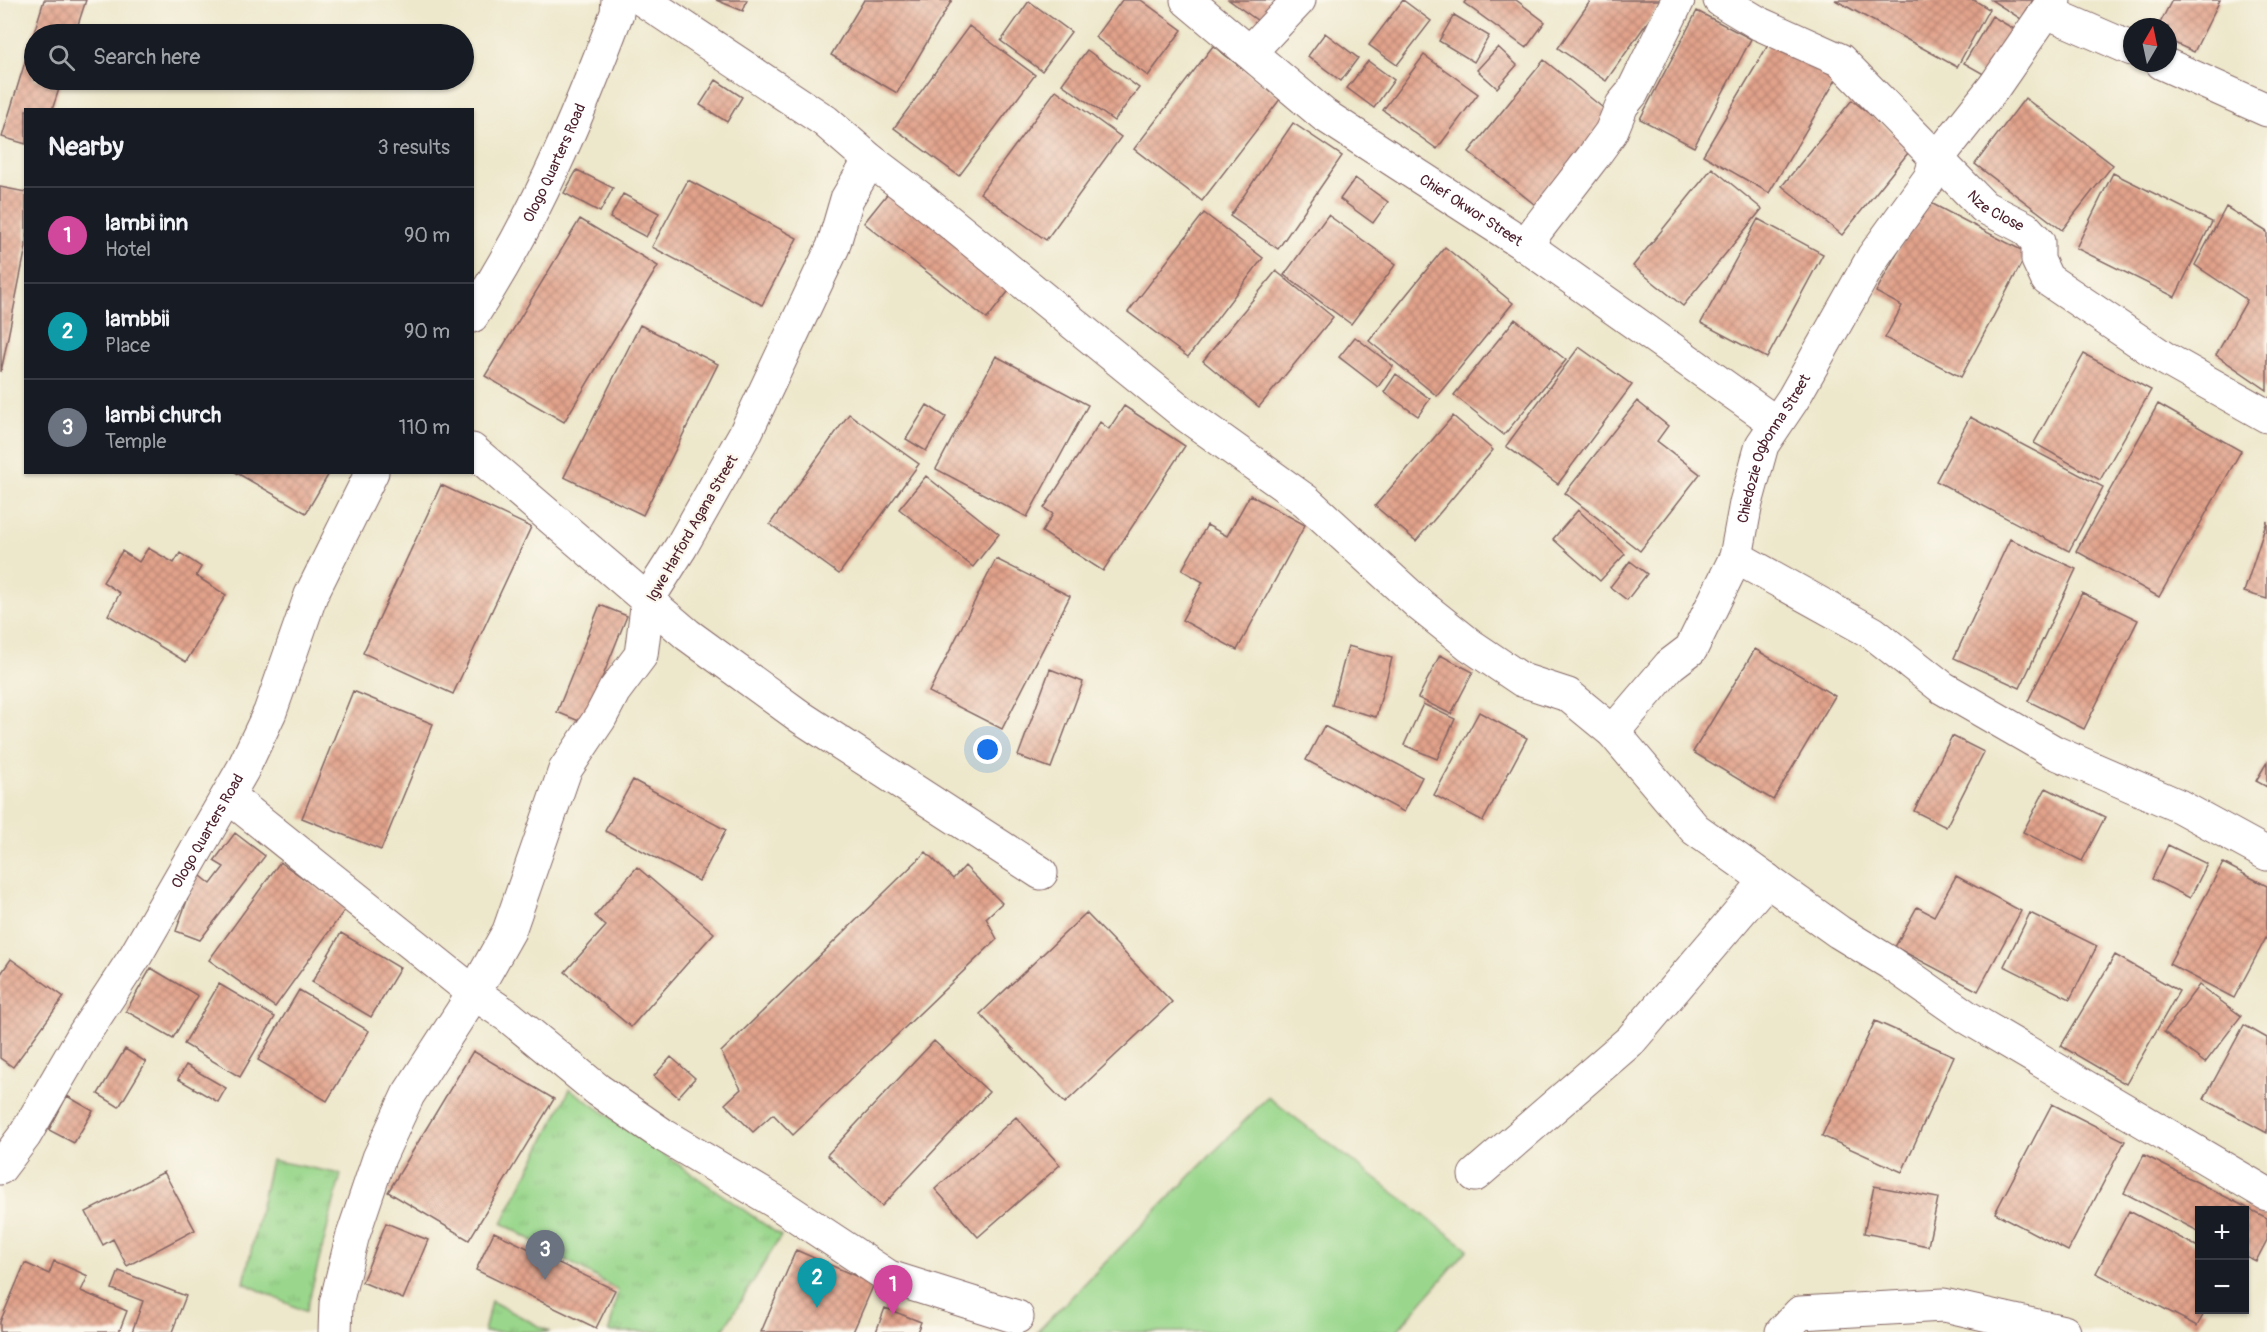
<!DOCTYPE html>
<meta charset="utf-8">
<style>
:root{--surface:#171b24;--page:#20242c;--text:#f1f3f6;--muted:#9ea1a6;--line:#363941;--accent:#c8321e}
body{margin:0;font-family:Pangolin,sans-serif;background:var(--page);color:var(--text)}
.controls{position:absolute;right:18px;bottom:18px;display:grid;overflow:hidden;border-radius:0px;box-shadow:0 2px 4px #0004}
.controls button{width:54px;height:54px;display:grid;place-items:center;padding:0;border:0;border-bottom:2px solid var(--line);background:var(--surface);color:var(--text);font:30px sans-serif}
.compass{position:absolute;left:2123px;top:18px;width:54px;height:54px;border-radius:50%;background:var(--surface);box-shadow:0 2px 4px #0004;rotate:9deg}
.you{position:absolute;left:988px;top:750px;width:21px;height:21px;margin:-15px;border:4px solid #fff;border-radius:50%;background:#1a73e8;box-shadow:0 0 0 9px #1a73e833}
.badge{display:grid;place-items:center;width:39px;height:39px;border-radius:50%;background:var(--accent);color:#fff;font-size:20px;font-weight:700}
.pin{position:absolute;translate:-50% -50px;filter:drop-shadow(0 2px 3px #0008)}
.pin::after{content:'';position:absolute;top:32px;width:21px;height:18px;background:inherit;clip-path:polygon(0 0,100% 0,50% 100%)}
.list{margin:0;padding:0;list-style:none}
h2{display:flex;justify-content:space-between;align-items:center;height:78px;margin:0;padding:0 24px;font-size:26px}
h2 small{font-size:20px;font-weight:400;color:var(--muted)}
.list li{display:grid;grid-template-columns:39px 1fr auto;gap:18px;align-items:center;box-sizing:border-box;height:96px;padding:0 24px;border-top:2px solid var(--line)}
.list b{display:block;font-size:22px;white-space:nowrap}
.list p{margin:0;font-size:20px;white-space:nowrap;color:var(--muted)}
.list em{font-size:20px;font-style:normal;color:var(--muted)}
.icon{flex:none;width:33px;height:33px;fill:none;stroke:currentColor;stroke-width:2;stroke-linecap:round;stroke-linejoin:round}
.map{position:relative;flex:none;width:2267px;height:1332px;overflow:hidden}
.search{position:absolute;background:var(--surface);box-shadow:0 2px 4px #0004;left:24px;top:24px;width:450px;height:66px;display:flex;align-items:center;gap:15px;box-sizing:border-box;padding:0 21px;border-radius:33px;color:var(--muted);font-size:22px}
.panel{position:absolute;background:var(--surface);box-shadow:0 2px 4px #0004;left:24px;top:108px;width:450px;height:366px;border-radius:0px}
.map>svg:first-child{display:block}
.grass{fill:#9ad78c;stroke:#727b5c;stroke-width:1.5}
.park{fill:url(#park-tufts);stroke:#727b5c;stroke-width:1.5}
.building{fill:url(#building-cross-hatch)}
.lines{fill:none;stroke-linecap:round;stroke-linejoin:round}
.street-casing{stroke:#836563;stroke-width:35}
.street{stroke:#fff;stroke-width:33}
.labels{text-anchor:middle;stroke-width:4.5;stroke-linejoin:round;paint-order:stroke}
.street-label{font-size:15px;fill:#4a1f2b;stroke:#fbf7ec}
</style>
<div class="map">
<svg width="2267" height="1332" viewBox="0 0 2267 1332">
<defs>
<pattern id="park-tufts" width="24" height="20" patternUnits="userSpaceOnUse" patternTransform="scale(1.5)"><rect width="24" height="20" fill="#9ad78c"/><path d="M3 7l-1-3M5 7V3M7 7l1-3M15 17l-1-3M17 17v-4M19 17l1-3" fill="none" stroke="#86b879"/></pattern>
<pattern id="building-cross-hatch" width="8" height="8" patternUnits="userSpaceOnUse" patternTransform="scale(1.5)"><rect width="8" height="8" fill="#e2a38b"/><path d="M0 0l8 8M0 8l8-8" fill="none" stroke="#b98472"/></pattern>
</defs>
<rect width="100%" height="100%" fill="#fbf7ec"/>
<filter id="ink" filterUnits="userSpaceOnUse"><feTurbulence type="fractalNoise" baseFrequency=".0167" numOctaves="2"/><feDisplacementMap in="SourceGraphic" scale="12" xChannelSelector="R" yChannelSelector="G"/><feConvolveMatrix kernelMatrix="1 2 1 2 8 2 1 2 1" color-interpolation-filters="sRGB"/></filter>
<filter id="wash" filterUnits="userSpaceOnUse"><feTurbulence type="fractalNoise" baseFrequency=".008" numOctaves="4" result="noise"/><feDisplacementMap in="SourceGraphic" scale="24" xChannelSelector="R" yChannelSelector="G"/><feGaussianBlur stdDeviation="1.35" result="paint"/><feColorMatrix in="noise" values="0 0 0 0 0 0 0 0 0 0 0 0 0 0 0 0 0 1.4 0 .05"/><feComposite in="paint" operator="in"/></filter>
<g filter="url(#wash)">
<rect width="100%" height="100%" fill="#ede7cb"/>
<!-- grass -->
<path class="grass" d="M1268,1097L1468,1249L1396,1332H1037Z"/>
<!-- park -->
<path class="park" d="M570,1089L781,1236L722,1332H609L618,1290L502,1223Z
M271,1160L341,1174L306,1312L244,1283Z
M491,1301L550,1332H484Z"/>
<g id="blocks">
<!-- building -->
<path class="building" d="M44,0H86L75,34H34V80H62L52,110H26V144L2,137Z
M716,0H747L743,11Z
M864,0H952L897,93L831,55Z
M1122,0H1141L1182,30L1148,76L1095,37Z
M1229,0H1277L1261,23Z
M1403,0L1431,21L1397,65L1369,45Z
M1466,0H1516L1545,22L1526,48L1464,3Z
M1591,0H1663L1606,81L1558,48Z
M1835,0H1974L1989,9L1957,67Z
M1991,0H2033L2021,19Z
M2172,0H2220L2194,52L2168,40V27H2158Z
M1029,1L1071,32L1042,71L1001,41Z
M1697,11L1751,39L1694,147L1640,119Z
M1454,15L1489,36L1474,62L1439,41Z
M1992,16L2014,29L1987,76L1964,63Z
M969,26L1035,75L959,176L894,128Z
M1325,33L1358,58L1341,81L1308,56Z
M1771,40L1837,78L1769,193L1703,155Z
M1213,46L1281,98L1202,201L1134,149Z
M1498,47L1517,65L1497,88L1477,70Z
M1087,50L1139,88L1114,121L1062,84Z
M1424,55L1478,94L1437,149L1383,110Z
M1544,60L1613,116L1539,208L1469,152Z
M1368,61L1394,80L1374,108L1347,88Z
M716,80L742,97L727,122L700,105Z
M1056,90L1121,137L1046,240L980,193Z
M2025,98L2113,165L2062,230L1975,164Z
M1852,100L1912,148L1842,235L1782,186Z
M1293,123L1342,156L1278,249L1230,216Z
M1712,168L1762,209L1683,306L1633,266Z
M577,170L613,188L600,212L564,193Z
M2113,173L2212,222L2175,297L2076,248Z
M1355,178L1388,202L1373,223L1340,199Z
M688,180L797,238L762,305L652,247Z
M0,187L26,192V247L1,372Z
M892,188L1015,283L987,319L864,223Z
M623,194L659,213L646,237L610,218Z
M1925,200L2027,253L1961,377L1885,338L1902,306L1876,292Z
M2226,207L2267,232V390L2216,355L2247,300L2195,265Z
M1204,213L1263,258L1188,357L1128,312Z
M1328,215L1396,264L1351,324L1284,275Z
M580,219L658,266L564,422L485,376Z
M1758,219L1823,254L1767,358L1701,323Z
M1445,247L1513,303L1437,396L1369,341Z
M1276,271L1333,317L1259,407L1203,361Z
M1515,319L1566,360L1504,435L1454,395Z
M640,325L718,364L643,515L564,477Z
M1355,337L1393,366L1378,387L1339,357Z
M1579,347L1632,385L1558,484L1506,446Z
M2084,354L2151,390L2100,480L2034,443Z
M996,356L1088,405L1027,517L936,469Z
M1396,374L1430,399L1418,416L1384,392Z
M1637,401L1668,426L1657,441L1700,474L1640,551L1565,493Z
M2158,404L2241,451L2159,597L2076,551Z
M927,405L946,417L926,451L906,439Z
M1124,406L1185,446L1103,571L1042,532L1053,514L1044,508L1100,422L1109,429Z
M849,414L919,464L839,574L770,524Z
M1453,416L1493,450L1416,541L1375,506Z
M1970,417L2103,487L2069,551L1936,481Z
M235,472H330L306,513Z
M926,476L999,534L973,567L899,509Z
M441,485L531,527L453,694L363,653Z
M1250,495L1305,525L1237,650L1182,620L1203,582L1182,570L1207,525L1227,536Z
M1578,510L1625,554L1600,581L1553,539Z
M2267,521V599L2244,592Z
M2010,539L2076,569L2020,688L1954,658Z
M148,548L174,563L180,553L201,567L196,576L226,595L186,662L108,615L120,593L103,582L122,551L139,562Z
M996,559L1070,596L1002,729L929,692Z
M1630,561L1647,574L1627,600L1610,587Z
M2082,593L2138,620L2084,729L2028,701Z
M600,605L627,616L584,723L557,712Z
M1348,646L1392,658L1376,717L1332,705Z
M1755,649L1835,696L1773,800L1693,752Z
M1440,655L1473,672L1451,714L1418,698Z
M1050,669L1083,682L1051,768L1018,756Z
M353,691L433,724L381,850L302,818Z
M1423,704L1455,719L1437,759L1404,745Z
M1479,712L1527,738L1483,821L1434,795Z
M1324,726L1422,777L1404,812L1306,760Z
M1952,736L1984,752L1946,827L1914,811Z
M2267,762V787L2256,781Z
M633,780L726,830L699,881L605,831Z
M2046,788L2105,817L2082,861L2023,832Z
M235,833L265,856L200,940L176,931L197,873L211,884L224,867L214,861Z
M2168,845L2207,864L2190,898L2152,879Z
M926,852L953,879L965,866L1002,903L986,918L997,939L793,1135L773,1114L753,1132L725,1104L741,1089L721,1052Z
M280,862L346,908L275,1007L209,960Z
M2223,863L2267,886V936L2234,998L2169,964Z
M637,867L714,933L631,1027L565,972L606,926L595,916Z
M1956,876L2021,911L1978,991L1895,947L1917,907L1934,916Z
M1086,913L1172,1002L1065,1103L980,1014Z
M2030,913L2097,946L2070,999L2004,966Z
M341,933L400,968L371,1017L312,982Z
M2115,955L2179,991L2126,1084L2061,1046Z
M11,959L64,997L13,1067L0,1058V975Z
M151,968L198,996L173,1038L126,1011Z
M219,984L275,1017L240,1077L184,1044Z
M2199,985L2241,1016L2205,1063L2164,1032Z
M299,990L369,1031L327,1101L258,1060Z
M1875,1021L1954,1056L1902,1172L1822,1136Z
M2244,1025L2267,1038V1133L2204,1099Z
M934,1041L989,1092L882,1206L827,1155Z
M125,1049L146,1062L119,1107L98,1094Z
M473,1051L554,1099L469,1240L388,1192Z
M671,1057L695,1078L678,1097L654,1076Z
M186,1065L226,1088L218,1102L178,1079Z
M67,1096L93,1111L74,1143L49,1130Z
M2052,1104L2125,1141L2068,1251L1995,1213Z
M1016,1117L1060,1165L978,1237L935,1189Z
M2144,1155L2267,1218V1240L2256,1261L2244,1255V1210H2200V1232L2124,1193Z
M164,1172L195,1230L127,1266L113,1239L103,1245L86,1212Z
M1874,1186L1938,1198L1928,1246L1864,1233Z
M2129,1211L2200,1248V1310H2206L2197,1326L2096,1273Z
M386,1223L428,1240L403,1299L362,1282Z
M494,1232L615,1290L596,1328L476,1270Z
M796,1250L874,1284L853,1332H761Z
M54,1261L88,1276L81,1291L127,1311L119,1332H0V1322L25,1263L49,1274Z
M119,1271L186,1296L172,1332H132L143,1301L112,1289Z
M885,1308L921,1322L917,1332H876Z"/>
</g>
</g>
<g filter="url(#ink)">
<use href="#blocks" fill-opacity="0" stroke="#836563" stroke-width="1.5"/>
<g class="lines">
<defs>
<g id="street">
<path d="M643,0L825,121L870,160L920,198L1186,415L1306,501L1420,605L1470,645L1522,680L1568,695L1613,732L1695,829L1839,932L1890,963L1967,1017L2267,1194"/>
<path id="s1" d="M1187,0L1324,115L1525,245L1776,423"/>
<path id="s2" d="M1720,0L1760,24L1840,60L1984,207L2025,228L2038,242V260L2047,279L2164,358L2267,416"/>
<path d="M2047,12L2132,49"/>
<path d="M1250,52L1299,0"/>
<path d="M2162,63L2267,110"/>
<path d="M1525,245L1593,157L1611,132L1622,105L1632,93L1678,0"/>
<path id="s3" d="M472,316C534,221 577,119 617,13L618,0"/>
<path d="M472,450L688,635L802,718L1041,873"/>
<path d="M1736,557L1873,633L1943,688L2054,752L2179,806L2267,854"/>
<path id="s4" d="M1613,732L1670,665L1691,649L1736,557L1746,503L1762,445L1793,399L1873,257L1930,178L1936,160L1994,87L2054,0"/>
<path d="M228,796L474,993L508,1016L598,1090L663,1135L774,1201L889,1277L1017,1317"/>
<path id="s5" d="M0,1168L25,1135L84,1034L136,955L243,769L270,712L311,595L372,472"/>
<path d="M1475,1175L1631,1040L1767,880"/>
<path d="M335,1332L336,1304L352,1238L379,1158L408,1095L474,993L509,931L565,770L600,718L614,691L641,655L648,599L681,547L746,432L833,247L847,199L870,160"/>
<path d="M1782,1332L1800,1313L1944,1305L2064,1332"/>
</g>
</defs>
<!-- street casing -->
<use href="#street" class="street-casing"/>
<!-- street -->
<use href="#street" class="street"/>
</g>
</g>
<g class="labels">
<!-- street labels -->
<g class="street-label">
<text dy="5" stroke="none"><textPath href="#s3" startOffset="174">Ologo Quarters Road</textPath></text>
<text dy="5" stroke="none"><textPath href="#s1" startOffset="354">Chief Okwor Street</textPath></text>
<text dy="5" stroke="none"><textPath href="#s2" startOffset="352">Nze Close</textPath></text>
<text dy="5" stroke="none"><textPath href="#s4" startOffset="333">Chiedozie Ogbonna Street</textPath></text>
<text transform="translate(692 528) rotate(-60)" y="5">Igwe Harford Agana Street</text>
<text dy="5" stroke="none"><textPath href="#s5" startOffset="396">Ologo Quarters Road</textPath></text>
</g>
</g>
</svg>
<div class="controls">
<button>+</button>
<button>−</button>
</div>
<svg class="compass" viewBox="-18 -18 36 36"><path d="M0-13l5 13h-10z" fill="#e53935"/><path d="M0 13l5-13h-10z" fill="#9ea1a6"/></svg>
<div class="you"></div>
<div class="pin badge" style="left:893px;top:1315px;background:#d1479c">1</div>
<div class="pin badge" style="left:817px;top:1308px;background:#0f9aa8">2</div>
<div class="pin badge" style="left:545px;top:1280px;background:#6b7280">3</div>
<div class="search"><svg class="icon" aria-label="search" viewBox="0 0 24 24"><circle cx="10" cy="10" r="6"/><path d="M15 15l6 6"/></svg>Search here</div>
<section class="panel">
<h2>Nearby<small>3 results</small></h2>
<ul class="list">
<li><span class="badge" style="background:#d1479c">1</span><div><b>lambi inn</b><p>Hotel</p></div><em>90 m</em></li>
<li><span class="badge" style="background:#0f9aa8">2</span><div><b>lambbii</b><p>Place</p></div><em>90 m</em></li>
<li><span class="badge" style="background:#6b7280">3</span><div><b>lambi church</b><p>Temple</p></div><em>110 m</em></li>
</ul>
</section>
</div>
